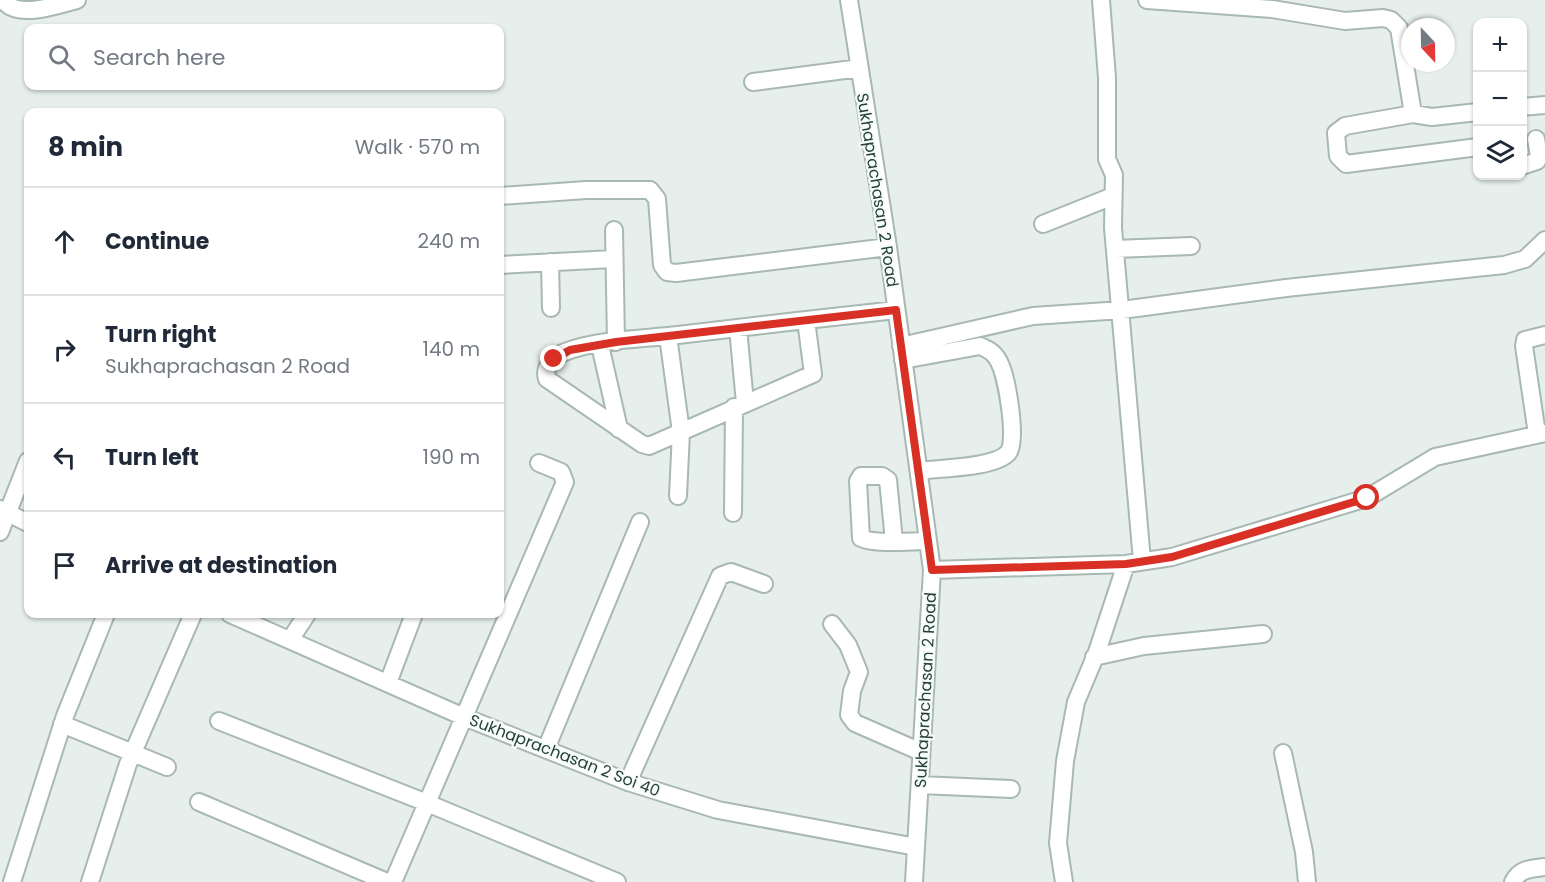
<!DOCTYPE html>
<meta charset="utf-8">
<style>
:root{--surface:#fff;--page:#f6f6f7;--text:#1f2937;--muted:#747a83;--line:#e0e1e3}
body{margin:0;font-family:Poppins,sans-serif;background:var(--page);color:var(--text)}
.controls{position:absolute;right:18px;top:18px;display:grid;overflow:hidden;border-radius:12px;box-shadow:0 2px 4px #0004}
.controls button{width:54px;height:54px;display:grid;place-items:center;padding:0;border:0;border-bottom:2px solid var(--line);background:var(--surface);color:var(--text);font:30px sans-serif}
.compass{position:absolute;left:1401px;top:18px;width:54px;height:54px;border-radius:50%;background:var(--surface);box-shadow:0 2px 4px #0004;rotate:158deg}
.stop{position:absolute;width:18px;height:18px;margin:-14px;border:4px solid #d93025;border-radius:50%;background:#fff}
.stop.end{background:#d93025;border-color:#fff;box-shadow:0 2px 6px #0008}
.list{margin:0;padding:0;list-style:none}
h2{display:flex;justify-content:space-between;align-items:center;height:78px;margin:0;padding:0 24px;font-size:26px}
h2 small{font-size:20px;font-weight:400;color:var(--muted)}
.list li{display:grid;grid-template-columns:39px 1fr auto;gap:18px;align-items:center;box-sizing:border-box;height:108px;padding:0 24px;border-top:2px solid var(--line)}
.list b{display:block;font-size:22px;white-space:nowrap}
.list p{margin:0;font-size:20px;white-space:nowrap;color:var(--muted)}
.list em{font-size:20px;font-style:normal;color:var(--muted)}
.icon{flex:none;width:33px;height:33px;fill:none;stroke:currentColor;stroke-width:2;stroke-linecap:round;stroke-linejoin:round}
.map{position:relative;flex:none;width:1545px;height:882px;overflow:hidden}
.search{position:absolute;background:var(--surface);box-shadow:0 2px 4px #0004;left:24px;top:24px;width:480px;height:66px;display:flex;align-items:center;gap:15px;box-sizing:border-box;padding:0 21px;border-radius:12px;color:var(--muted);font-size:22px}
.panel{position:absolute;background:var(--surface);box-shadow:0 2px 4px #0004;left:24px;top:108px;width:480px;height:510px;border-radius:12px}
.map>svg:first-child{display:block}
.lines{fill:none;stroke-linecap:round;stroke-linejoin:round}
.minor-casing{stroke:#a8b8b2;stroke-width:20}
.minor{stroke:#fff;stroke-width:16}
.route{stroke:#d93025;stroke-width:8}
.labels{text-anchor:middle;stroke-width:4.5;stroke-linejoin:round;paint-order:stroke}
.street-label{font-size:16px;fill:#24423a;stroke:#f7fbf9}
</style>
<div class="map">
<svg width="1545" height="882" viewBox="0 0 1545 882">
<rect width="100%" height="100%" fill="#e6efeb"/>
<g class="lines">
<defs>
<path id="minor" d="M3,0C17,20 57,5 77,0
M849,0L888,247L932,570L914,882
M1101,0L1107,78V159L1114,175L1113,228L1142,561
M1147,0L1272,9L1345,21L1383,18L1391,20L1399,28L1413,114
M753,82L860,68
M1522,107L1545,105
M1478,112L1432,117L1413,114L1345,126L1336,133L1338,156L1346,164L1478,147
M1522,166L1537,161L1539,156L1536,139
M500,196L586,190H650L657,199L662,265L667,272L676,273L888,247
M1043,224L1113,196
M614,230L616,342
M1115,249L1191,246
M550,262L551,308
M500,265L613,259
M806,320L813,374L649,446L642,444L547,379C543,367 554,356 565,352C597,339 644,339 678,335C751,326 823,318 896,310
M738,328L745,403
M668,336L681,432L678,496
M600,345L619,429
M901,346L1033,316L1122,310L1286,288L1504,265L1525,259L1545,240
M903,360L980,346C990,350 996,354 1000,364C1007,379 1018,442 1008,453C994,468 940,468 919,471
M1537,434L1524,346L1525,340L1545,335
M0,509L28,523
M733,513L734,407
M0,532L28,461
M894,541L888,480L882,476H861L858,481L861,538C876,545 911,541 928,541
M932,570L1126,564L1172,557L1367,498L1435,457L1545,433
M230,614L464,717L628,782L718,810L916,847
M832,624L848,645L859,672L852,691L849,715L855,723L921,752
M290,640L307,614
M1094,657L1144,646L1263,634
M388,683L414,614
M219,721L427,803L617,882
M62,724L167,767
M546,749L640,522
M1283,753L1304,852L1307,882
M628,782L720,576L731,572L764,584
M920,785L1011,789
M199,802L387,882
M12,882L65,716L106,614
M90,882L128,764L193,614
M393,882L565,482L561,472L539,463
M1064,882L1058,843L1065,761L1076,702L1097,652L1126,564
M1513,882C1520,868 1531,869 1545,867"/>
</defs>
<!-- minor casing -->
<use href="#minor" class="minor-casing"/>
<!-- minor -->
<use href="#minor" class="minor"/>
</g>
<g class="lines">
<!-- route -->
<path class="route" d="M554,359L570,350L616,342L896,310L932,570L1126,564L1172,557L1367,498"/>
</g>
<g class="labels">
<!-- street labels -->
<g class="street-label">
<text transform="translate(878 190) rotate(81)" y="6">Sukhaprachasan 2 Road</text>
<text transform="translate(925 690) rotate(-87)" y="6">Sukhaprachasan 2 Road</text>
<text transform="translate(565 755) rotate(21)" y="6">Sukhaprachasan 2 Soi 40</text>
</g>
</g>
</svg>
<div class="controls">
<button>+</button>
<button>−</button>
<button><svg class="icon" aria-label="layers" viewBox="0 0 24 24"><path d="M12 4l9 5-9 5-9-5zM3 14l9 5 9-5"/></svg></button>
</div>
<svg class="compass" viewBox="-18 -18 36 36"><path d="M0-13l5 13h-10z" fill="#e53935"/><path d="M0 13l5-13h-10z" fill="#747a83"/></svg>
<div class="stop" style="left:1367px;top:498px"></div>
<div class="stop end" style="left:554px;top:359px"></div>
<div class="search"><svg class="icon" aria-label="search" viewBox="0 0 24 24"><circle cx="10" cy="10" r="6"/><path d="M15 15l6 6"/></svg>Search here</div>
<section class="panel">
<h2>8 min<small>Walk · 570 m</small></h2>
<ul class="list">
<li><svg class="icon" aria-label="ahead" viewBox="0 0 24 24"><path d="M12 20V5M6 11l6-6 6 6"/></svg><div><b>Continue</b></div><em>240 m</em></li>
<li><svg class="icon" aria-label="right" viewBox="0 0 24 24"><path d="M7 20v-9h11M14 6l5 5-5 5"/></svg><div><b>Turn right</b><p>Sukhaprachasan 2 Road</p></div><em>140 m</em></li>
<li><svg class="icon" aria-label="left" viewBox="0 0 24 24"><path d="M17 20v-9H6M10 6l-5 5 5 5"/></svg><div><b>Turn left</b></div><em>190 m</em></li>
<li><svg class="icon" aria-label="arrive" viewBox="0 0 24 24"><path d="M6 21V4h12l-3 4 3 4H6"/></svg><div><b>Arrive at destination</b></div></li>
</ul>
</section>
</div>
